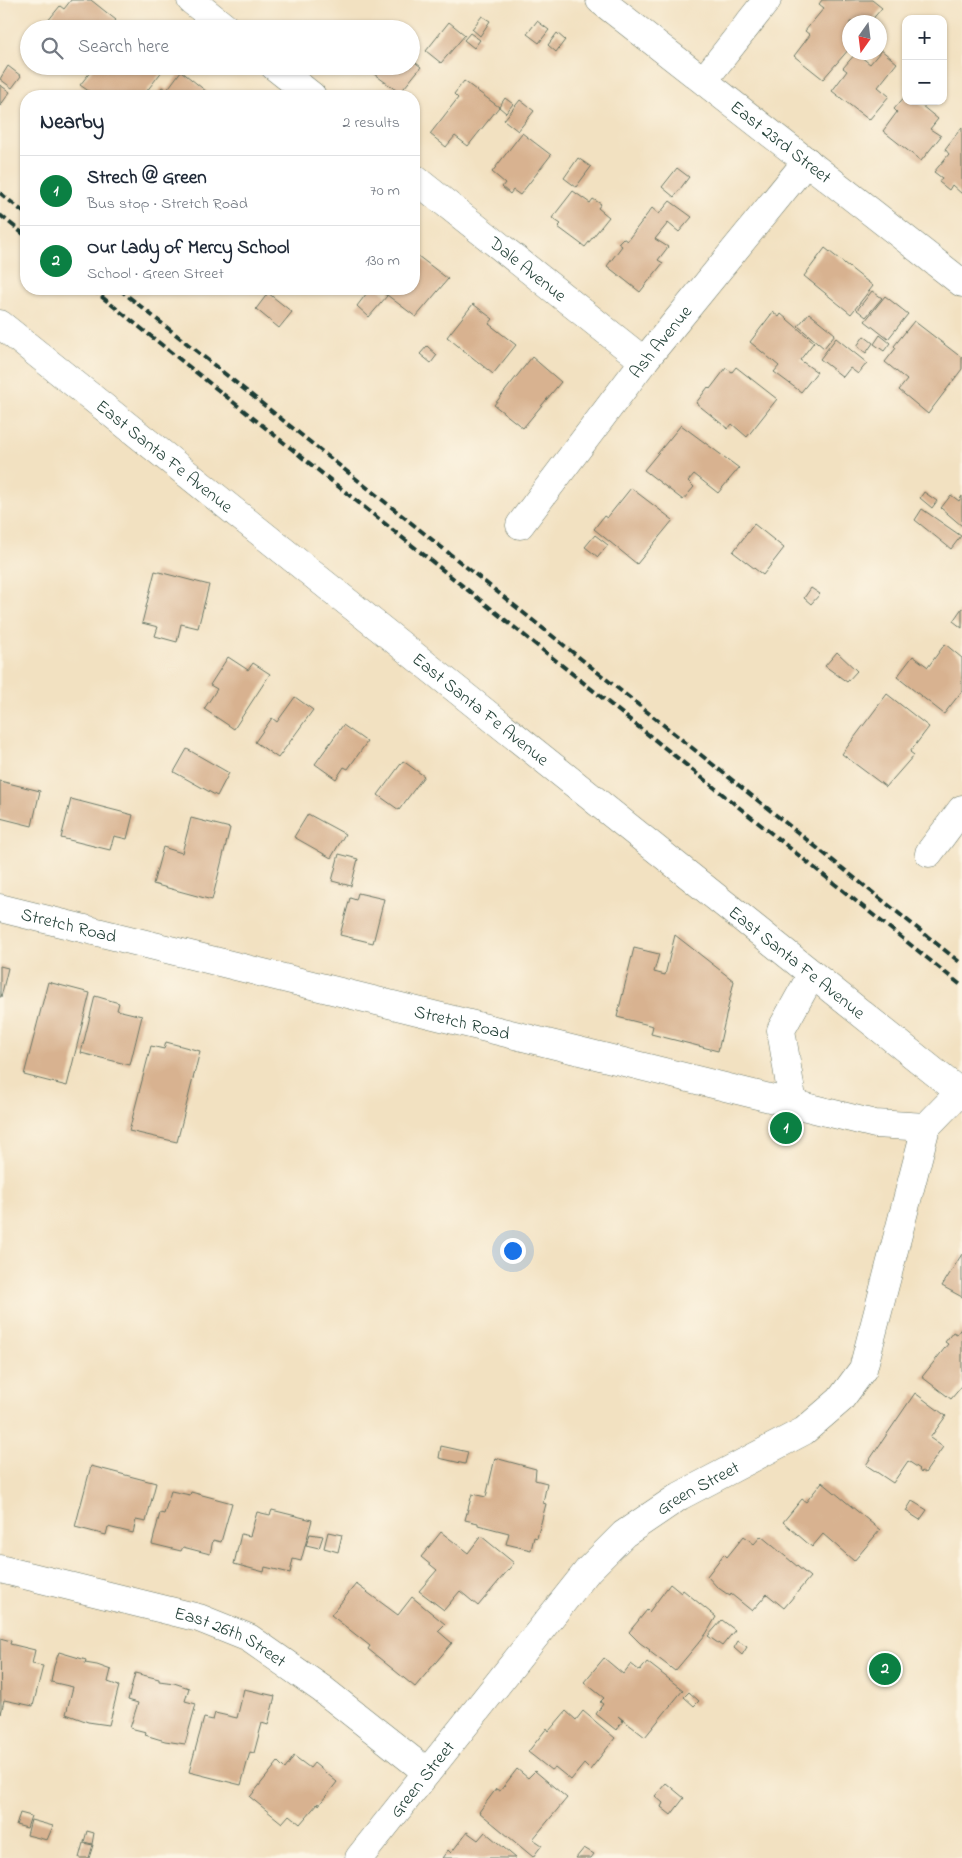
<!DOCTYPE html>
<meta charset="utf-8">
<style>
:root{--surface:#fff;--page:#f2f2f3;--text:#1f2937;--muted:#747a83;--line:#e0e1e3;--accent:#0b8043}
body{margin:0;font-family:"Indie Flower",sans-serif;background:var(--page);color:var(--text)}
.controls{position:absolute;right:15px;top:15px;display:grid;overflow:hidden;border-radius:10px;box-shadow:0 1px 4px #0004}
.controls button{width:45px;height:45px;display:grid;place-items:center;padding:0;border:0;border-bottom:1px solid var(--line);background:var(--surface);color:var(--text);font:25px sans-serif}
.compass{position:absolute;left:842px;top:15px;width:45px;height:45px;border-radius:50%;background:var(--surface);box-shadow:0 1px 4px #0004;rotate:194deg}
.you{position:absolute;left:512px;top:1250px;width:18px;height:18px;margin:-12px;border:4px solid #fff;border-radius:50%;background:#1a73e8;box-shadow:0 0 0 8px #1a73e833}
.badge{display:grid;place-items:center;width:32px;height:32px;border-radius:50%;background:var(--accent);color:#fff;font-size:16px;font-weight:700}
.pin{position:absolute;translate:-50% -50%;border:2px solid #fff;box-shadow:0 1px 5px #0006}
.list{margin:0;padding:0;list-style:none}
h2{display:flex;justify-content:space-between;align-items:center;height:65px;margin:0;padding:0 20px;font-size:21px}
h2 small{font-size:16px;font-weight:400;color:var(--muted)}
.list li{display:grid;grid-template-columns:32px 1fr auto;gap:15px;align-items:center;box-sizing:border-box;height:70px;padding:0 20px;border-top:1px solid var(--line)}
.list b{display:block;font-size:19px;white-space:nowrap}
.list p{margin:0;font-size:16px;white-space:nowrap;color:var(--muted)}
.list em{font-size:16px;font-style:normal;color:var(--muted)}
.icon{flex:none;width:28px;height:28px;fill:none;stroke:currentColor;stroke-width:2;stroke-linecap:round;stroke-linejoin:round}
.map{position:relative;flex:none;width:962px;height:1858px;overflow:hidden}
.search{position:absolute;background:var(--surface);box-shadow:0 1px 4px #0004;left:20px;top:20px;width:400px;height:55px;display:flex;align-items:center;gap:12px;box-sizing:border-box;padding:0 18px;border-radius:28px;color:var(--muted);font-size:19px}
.panel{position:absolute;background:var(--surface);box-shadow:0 1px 4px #0004;left:20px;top:90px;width:400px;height:205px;border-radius:20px}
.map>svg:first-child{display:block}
.building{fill:#d8b290}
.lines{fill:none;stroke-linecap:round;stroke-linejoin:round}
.minor-casing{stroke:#697665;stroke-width:29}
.minor{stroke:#fff;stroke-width:28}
.rail{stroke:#1f3d34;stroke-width:4;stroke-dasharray:8 4;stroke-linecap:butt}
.labels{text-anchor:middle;stroke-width:4;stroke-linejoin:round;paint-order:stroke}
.street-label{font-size:18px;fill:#1f3d34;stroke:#fcf5e5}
</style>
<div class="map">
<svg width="962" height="1858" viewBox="0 0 962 1858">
<rect width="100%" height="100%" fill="#fcf5e5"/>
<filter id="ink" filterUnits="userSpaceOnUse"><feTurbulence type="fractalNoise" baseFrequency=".02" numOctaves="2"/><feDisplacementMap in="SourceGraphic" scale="10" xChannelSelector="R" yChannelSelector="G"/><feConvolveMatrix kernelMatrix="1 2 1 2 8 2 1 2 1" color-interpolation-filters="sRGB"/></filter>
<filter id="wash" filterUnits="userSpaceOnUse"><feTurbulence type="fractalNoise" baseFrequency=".0096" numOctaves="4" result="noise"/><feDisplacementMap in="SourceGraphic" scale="20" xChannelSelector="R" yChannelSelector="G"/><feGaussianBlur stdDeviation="1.12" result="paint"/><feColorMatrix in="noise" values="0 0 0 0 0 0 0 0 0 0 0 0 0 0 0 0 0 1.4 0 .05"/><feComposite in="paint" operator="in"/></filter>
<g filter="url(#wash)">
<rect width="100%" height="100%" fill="#f2e1c1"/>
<g id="blocks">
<!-- building -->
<path class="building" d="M71,0H91L116,20L109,29H56L47,22L60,6L64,9Z
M822,0H842L844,2L846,0H872L882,8L870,22H850V48L823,79L794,56L810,35L805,31L824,8L819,4Z
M482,16L490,21L480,36L472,29Z
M537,21L549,30L539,43L527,34Z
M449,22L465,35L441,63L426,51Z
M470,33L480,40L474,48L464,40Z
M557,33L565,40L556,52L548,45Z
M880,49L897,63L878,87L889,96L869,120L832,91L847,71L843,68L856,53L870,64L880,52Z
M411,59L421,67L400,93L363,66H411Z
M8,66L21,76L12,88L0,79Z
M95,66H166L143,96H86L90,92L80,85Z
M181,71L212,96H154L162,87L167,90Z
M464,81L499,107L468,146L455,136L446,147L430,134L458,98L454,94Z
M0,85L10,92L0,106Z
M906,95V101H916L938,119L930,129L941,136L921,161L883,131L897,112L894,109Z
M505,98L513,104L506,113L499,107Z
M520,100L534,111L518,131L504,120Z
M962,127V194L952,185L949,190L939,182L942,178L934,172L949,154L945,149Z
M522,133L551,155L520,195L513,190L510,194L502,187L505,183L492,172Z
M578,158L591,167L576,187L564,178Z
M677,168L689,177L674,197L662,187Z
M573,191L590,203L593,199L601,204L598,208L609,217L585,247L558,227L561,224L552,218Z
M670,201L692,217L679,232L668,223L655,239L668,247L658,260L663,263L640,292L607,266L622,246L618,243L623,238L627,241L652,208L659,214Z
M825,248L873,286L851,314L804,276Z
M418,256L448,279L416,317L387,295L392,289H414V261Z
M370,289H378L387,296L369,317L357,306Z
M872,291L882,298L866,317L857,310Z
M268,293L292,312L279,328L256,309Z
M885,296L908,314L888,339L865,321Z
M473,304L493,319L489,324L516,345L493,374L447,337Z
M773,312L779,317L781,314L814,342L800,360L817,372L801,392L774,372L779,366L750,342Z
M809,313L835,334L824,348L798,326Z
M914,321L962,358V369L928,414L899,390L907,380L885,362L896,348L894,346Z
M880,335L890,343L884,351L874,344Z
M864,336L873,343L866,353L857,346Z
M836,338L867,363L858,374L850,368L843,377L820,359Z
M427,346L437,355L431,363L420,354Z
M532,357L561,382L523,428L494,405Z
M736,367L777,399L747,437L732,424L728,429L696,403L708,387L710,389L726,368L732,372Z
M681,425L739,468L718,493L694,474L688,481L694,487L683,500L644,470Z
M631,488L673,520L637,564L594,529L604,516L607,518Z
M924,492L937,501L932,508L920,498Z
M951,495L959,501L962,496V526L941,508Z
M922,509L961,536L951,549L915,520Z
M754,524L784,548L763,575L733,552Z
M595,535L608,545L598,557L585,547Z
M155,571L209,585L198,628L181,624L177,642L155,636L158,627L142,623Z
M811,588L820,594L811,604L804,598Z
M962,608V628L953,621Z
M945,644L962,658V691L944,714L897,677L913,656L928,667Z
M837,652L857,671L847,682L825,666Z
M228,657L248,670L253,663L270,674L234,729L204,709L217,689L210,685Z
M887,694L929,727L910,752L914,755L886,787L842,754Z
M295,697L313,710L278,758L255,742L272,718L277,722Z
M343,725L367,742L348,769L344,767L336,779L315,764Z
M187,749L229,773L217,796L174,772Z
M403,761L424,776L399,810L378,795Z
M0,781L40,791L32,826L0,818Z
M71,799L133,815L127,839L114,836L110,850L61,838Z
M308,814L345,834L331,858L294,837Z
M191,818L230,828L212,900L153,884L163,847L182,853Z
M339,854L358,859L351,886L332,881Z
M358,893L384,899L373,943L340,935L350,898L356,900Z
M675,935L734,981L718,1051L651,1034L653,1026L617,1017L634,948L659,954L654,972L665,975Z
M0,966L8,968L1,997H0Z
M48,982L90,993L67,1086L24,1075Z
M95,996L119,1003L117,1010L142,1016L130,1065L81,1053Z
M166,1042L200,1051L177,1142L129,1131L151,1046L164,1049Z
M962,1254V1297L942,1286Z
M962,1327V1386L951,1399L922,1377L948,1344L945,1342L953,1332L957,1334Z
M915,1393L946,1416L930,1438L943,1447L925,1473L922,1471L921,1473L919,1470L920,1469L908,1461L893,1483L866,1465Z
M441,1446L468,1452L465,1464L439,1458Z
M495,1458L536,1469L535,1480L547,1483L543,1503L546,1504L537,1538L534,1537L531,1550L506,1544L509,1533L478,1525V1523L465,1520L472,1494L486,1497Z
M91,1466L156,1483L146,1522L136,1520L133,1533L108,1527L106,1535L75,1527Z
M822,1482L880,1530L854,1561L823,1534L812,1547L783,1522L802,1499L806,1502Z
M171,1491L190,1495L191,1492L232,1503L221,1542L213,1540L210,1554L183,1547L181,1551L152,1544L160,1513L164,1514Z
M912,1501L927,1510L920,1520L906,1511Z
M272,1510L312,1520L301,1561L293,1559L290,1573L265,1567L264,1572L234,1564L241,1534L250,1536L257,1512L270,1515Z
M328,1532L342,1535L338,1552L324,1548Z
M441,1532L468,1553L481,1536L514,1563L478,1606L460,1591L444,1610L419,1591L437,1570L421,1557Z
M310,1534L323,1536L319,1548L306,1545Z
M744,1536L754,1544L761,1536L810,1577L784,1608L767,1594L752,1611L731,1594L730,1596L717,1587L707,1576L724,1554L727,1557Z
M356,1584L398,1615L412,1597L445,1624L438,1631L452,1643L415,1687L368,1649L370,1646L331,1615Z
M670,1584L681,1593L683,1590L716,1617L706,1634L675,1671L649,1651L650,1650L640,1643L629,1632L647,1610L649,1612Z
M722,1620L735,1630L722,1646L708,1636Z
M0,1638L11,1641L10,1644L35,1650L32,1664L43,1666L33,1706L4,1700L1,1714Z
M738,1641L747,1647L742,1655L734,1648Z
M59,1652L86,1660L85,1663L97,1665L111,1670L108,1682L119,1686L109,1725L88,1722L66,1714L73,1687L51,1682L54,1666Z
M604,1658L623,1674L631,1664L640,1671L647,1662L683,1690L645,1737L618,1716L623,1721L616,1730L596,1714L603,1704L600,1702L604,1698L584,1682Z
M135,1673L159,1679V1681L174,1683L189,1688L185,1701L196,1704L185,1744L165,1741L145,1735L146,1732L130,1728L138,1703L128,1700Z
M244,1689L275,1696L268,1725L262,1723L254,1753L250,1752L241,1785L189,1772L204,1718L213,1720L215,1713L237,1718Z
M689,1692L699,1701L694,1706L684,1697Z
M566,1711L576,1720L583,1711L615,1738L590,1770L584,1764L571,1780L555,1767L551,1770L528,1752L547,1728L549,1731Z
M294,1756L310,1768L314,1763L337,1782L319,1805L318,1803L300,1824L289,1815L282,1823L250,1797L278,1762L285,1769Z
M517,1769L528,1778L535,1771L567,1798L533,1839L542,1845L533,1857L479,1812L496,1789L500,1791Z
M666,1783L684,1798L671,1815L661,1807L663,1803L655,1796Z
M20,1813L31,1816L27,1828L16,1825Z
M31,1820L53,1826L47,1840L27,1835Z
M87,1831L94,1833L92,1844L84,1842Z
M467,1832L478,1840L485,1832L516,1858H442L448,1850L451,1853Z
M83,1843L93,1845L89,1858H79Z
M584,1848L594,1854L591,1858H576Z"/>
</g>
</g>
<g filter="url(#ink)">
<use href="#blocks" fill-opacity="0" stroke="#697665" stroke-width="1"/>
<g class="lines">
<defs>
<g id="minor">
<path d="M191,0L227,29"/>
<path id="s1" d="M600,0L962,283"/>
<path d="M274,66L312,96"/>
<path d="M704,80L767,0"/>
<path id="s2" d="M414,178L644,361"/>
<path id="s3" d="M0,324L962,1094"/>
<path id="s4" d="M520,525L644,361L807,161"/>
<path d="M929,853L962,809"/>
<path id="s5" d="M0,908L875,1124L926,1127"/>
<path d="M793,1104L781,1030L812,974"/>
<path id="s6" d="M0,1569L199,1618L249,1638L322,1689L427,1772"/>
<path id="s7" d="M359,1858L589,1569L624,1534L680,1496L804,1431L840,1400L863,1369L926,1127L960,1092"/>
</g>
</defs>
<!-- minor casing -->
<use href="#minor" class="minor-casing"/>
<!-- minor -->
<use href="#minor" class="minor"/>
<!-- rail -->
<path class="rail" d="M0,193L26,214
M0,215L26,236
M92,289L962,986
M119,289L962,964"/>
</g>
</g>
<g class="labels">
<!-- street labels -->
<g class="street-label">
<text dy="6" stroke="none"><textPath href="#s1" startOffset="230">East 23rd Street</textPath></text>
<text dy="6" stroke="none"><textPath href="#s2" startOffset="146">Dale Avenue</textPath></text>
<text dy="6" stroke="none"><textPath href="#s4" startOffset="231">Ash Avenue</textPath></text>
<text dy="6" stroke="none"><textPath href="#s3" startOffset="211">East Santa Fe Avenue</textPath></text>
<text dy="6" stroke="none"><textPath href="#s3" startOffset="616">East Santa Fe Avenue</textPath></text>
<text dy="6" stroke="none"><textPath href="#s5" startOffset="71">Stretch Road</textPath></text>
<text dy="6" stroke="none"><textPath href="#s3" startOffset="1021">East Santa Fe Avenue</textPath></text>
<text dy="6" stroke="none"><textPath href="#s5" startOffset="476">Stretch Road</textPath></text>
<text dy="6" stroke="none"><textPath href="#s7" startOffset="506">Green Street</textPath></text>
<text dy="6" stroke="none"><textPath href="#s6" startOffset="241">East 26th Street</textPath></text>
<text dy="6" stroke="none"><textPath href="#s7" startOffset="101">Green Street</textPath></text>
</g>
</g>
</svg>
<div class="controls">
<button>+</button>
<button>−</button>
</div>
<svg class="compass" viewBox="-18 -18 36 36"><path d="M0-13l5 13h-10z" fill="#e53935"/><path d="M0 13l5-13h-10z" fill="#747a83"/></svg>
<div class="you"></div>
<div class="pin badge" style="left:786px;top:1128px">1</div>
<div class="pin badge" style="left:885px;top:1669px">2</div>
<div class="search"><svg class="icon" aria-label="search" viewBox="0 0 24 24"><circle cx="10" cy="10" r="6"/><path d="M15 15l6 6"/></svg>Search here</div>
<section class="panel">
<h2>Nearby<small>2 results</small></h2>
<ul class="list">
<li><span class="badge">1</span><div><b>Strech @ Green</b><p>Bus stop · Stretch Road</p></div><em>70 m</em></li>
<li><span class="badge">2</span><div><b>Our Lady of Mercy School</b><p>School · Green Street</p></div><em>130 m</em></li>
</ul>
</section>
</div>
